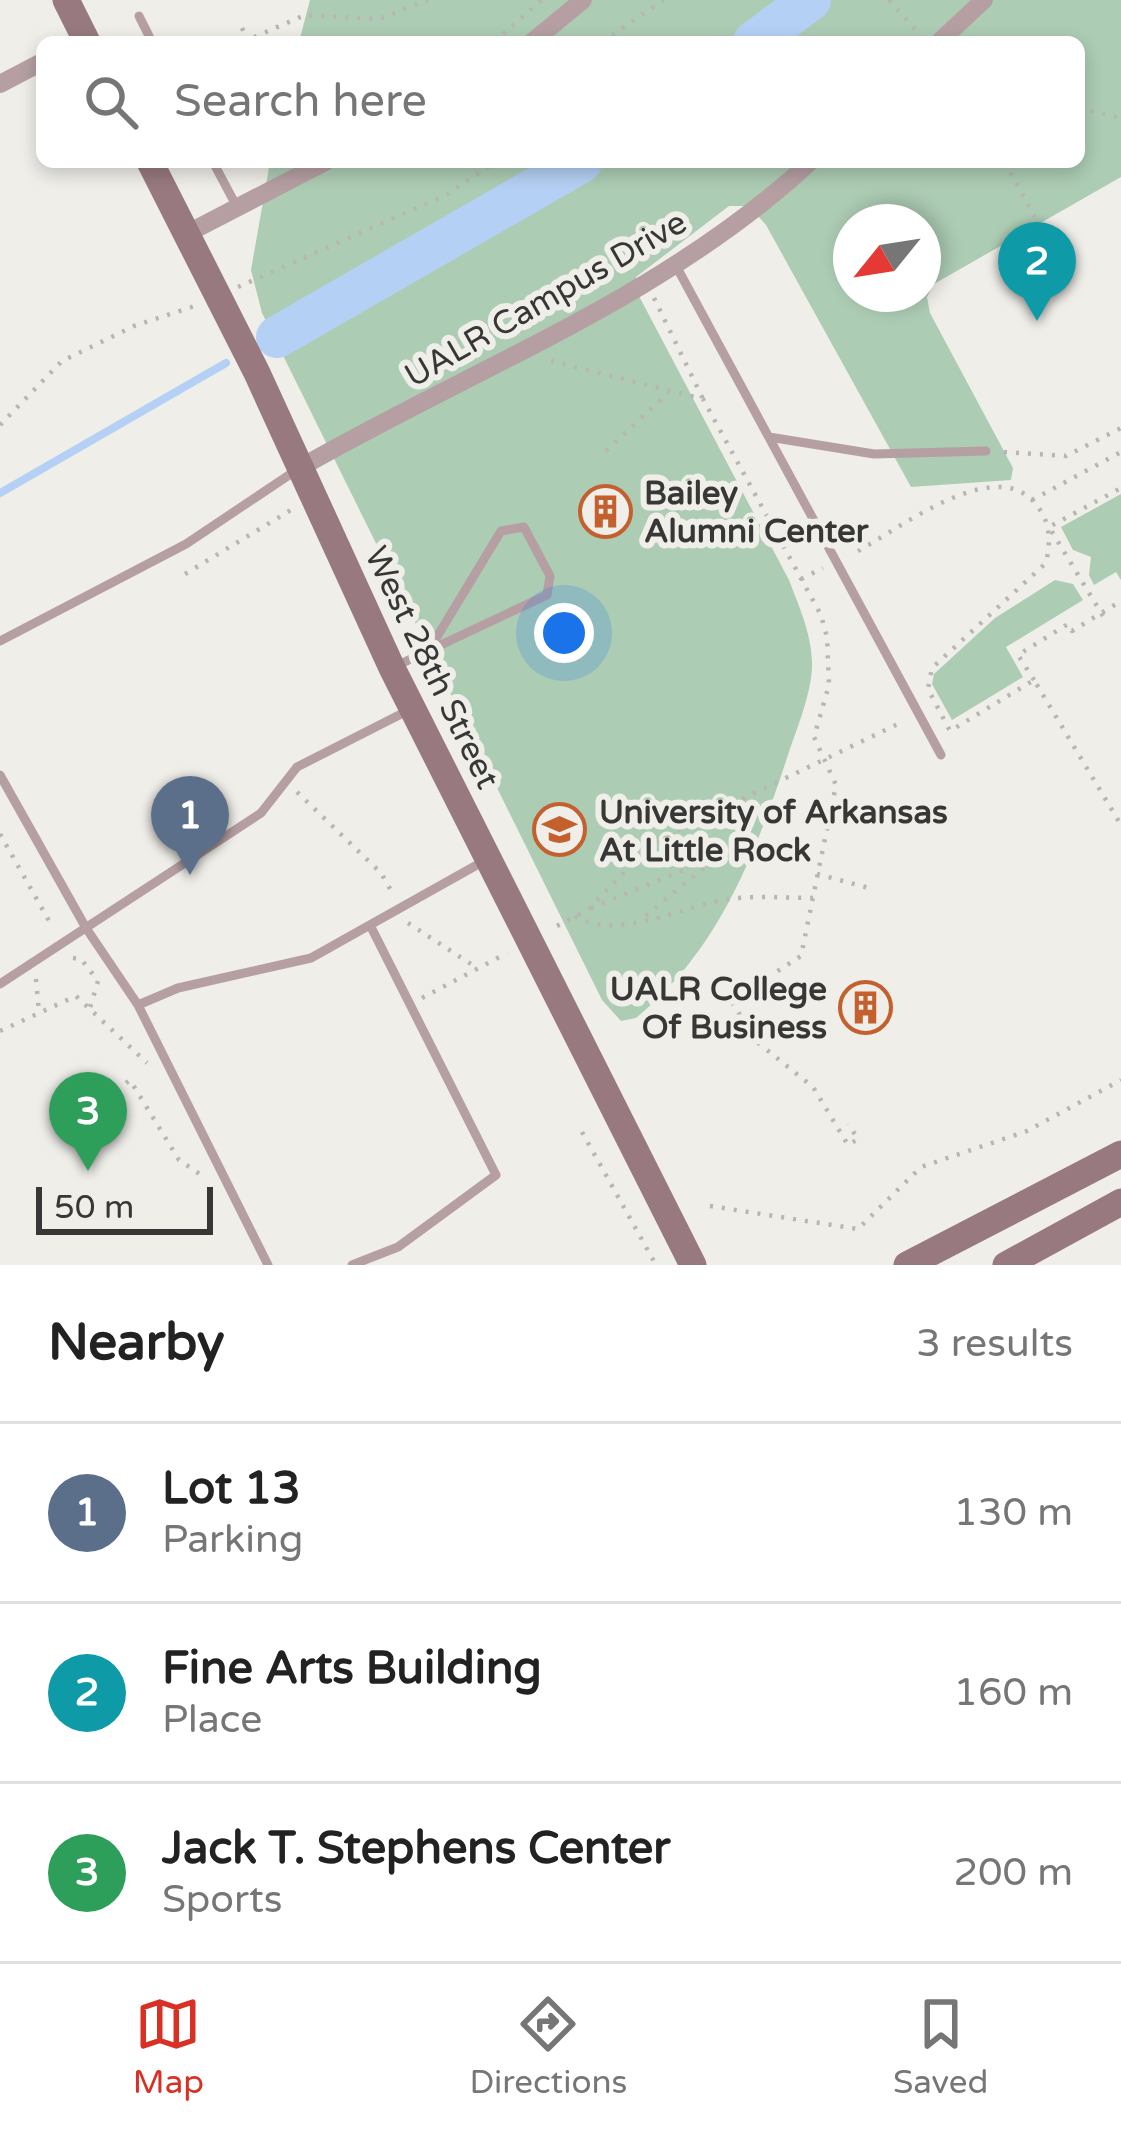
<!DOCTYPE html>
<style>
:root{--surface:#fff;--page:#f6f6f6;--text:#222;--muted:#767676;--line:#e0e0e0;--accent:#d93025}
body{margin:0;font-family:"Varela Round",sans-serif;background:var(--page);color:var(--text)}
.compass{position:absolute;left:833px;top:204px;width:108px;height:108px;border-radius:50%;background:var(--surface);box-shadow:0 6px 18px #0003;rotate:240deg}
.scale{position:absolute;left:36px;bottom:30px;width:177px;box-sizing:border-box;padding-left:12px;border:6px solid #373735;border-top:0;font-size:33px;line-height:42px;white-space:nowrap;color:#373735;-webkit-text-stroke:9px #efeee9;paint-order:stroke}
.you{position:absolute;left:564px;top:633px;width:42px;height:42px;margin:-30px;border:9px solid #fff;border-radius:50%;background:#1a73e8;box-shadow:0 0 0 18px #1a73e833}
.badge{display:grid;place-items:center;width:78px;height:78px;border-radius:50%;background:var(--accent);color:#fff;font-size:39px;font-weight:700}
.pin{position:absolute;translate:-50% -99px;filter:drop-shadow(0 3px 6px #0008)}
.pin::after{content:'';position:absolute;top:63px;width:42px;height:36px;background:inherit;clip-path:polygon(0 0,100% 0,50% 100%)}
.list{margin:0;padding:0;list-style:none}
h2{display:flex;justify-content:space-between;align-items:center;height:156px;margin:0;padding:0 48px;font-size:51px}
h2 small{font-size:39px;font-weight:400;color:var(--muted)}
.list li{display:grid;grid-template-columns:78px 1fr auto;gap:36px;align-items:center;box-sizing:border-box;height:180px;padding:0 48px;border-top:3px solid var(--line)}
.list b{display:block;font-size:45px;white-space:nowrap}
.list p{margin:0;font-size:39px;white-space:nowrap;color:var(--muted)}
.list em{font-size:39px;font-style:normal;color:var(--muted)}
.icon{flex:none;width:66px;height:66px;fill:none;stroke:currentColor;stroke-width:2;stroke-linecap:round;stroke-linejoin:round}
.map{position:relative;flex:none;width:1121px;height:1265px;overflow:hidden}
.search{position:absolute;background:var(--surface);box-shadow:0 6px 18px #0003;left:36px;right:36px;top:36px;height:132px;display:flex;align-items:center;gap:30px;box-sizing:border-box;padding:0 42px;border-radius:18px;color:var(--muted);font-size:45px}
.sheet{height:696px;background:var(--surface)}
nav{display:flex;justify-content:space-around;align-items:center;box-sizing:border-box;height:168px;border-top:3px solid var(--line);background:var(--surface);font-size:33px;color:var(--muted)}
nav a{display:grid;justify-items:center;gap:6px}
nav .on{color:var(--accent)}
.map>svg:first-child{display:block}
.green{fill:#adccb4;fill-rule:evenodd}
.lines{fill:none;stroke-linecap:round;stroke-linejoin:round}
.stream{stroke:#b4d0f4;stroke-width:8}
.river{stroke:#b4d0f4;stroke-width:42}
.path{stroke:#b7b6b2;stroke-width:4.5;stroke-dasharray:3 9;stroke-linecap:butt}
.lane{stroke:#b59fa3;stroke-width:9}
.street{stroke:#b59fa3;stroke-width:18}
.secondary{stroke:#987980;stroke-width:27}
.labels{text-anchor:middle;stroke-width:12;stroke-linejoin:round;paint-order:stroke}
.street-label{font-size:33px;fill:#373735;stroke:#efeee9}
.poi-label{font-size:33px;font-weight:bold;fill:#373735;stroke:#efeee9;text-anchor:start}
</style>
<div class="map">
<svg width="1121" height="1265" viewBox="0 0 1121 1265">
<rect width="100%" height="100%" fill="#efeee9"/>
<!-- green -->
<path class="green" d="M310,0H1121V177L934,284L927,297L930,313L1013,468L1011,480L911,487L766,225L749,206H729L636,277L640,298L789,580C800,609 813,637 812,669C810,698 796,730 787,758C755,855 718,951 636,1018L621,1021L602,1000L262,313L251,270L270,162H1079V42H299ZM851,222H923V294H851Z
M1121,494V580L1116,572L1094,585L1089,575L1091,557L1073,550L1061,527Z
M1055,580L1073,584L1083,600L1006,647L1023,677L952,720L932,684L934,674L995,618Z"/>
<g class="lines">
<!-- stream -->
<path class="stream" d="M0,493L226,363"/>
<!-- river -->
<path class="river" d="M754,42L810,0
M277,337L581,162"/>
<!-- path -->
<path class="path" d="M889,0L920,35
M242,28L249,42
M243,42L305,15L379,19L428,0
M494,42L542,0
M602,42L663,0
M1079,108L1121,118
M1005,162L1055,254
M238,287L446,195L495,162
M654,298L703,399
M551,361L703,399L821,615L827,637L829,685L814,737L836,785L801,956L731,1001L757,1042L813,1087L848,1145L858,1139L848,1124
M0,425L62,361L134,326L195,306
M606,451L668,393
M1004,452L1066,456L1121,428
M1032,500L1121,452
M858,551C900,528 993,456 1034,502C1051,521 1051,540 1046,563L932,668L928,689L950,731L1034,680L1121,825
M185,574L291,510
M801,579L823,568
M1103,616L1049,527L1121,488
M1034,680L1018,655L1068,624L1072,631L1121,601
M297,792L381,873L393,894
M0,834L53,928
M817,874L869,888
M591,908L718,856L639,921
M575,916C616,942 686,905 729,899C756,895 785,898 813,898
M408,923L477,968
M557,926L589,909L653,842L904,721
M73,958L81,959L98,981L89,1011
M36,979L39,1013
M422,998L507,953
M0,1031L76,996L147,1063
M126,1083L130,1080L179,1160L204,1177
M582,1132L656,1265
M710,1206L858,1229L921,1167L1027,1131L1121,1080"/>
<!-- lane -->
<path class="lane" d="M139,16L152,42
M213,162L237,207
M675,264L941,755
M769,437L874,454L986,451
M0,641L186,544L298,469
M396,666L547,595L550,576L524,527L501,531L429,650
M0,775L86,928L138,1005L268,1265
M0,984L261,813L297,767L411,709
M138,1005L178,988L311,958L484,861
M352,1265L398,1247L496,1175L371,927"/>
<!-- street -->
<path class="street" d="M532,42L583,0
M939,42L984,0
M0,84L42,62
M188,233L325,162
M298,469C469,370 663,299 810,162"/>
<!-- secondary -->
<path class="secondary" d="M66,0L87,42
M150,162L257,373L392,668L693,1265
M907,1265L1121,1154
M1006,1265L1121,1202"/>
</g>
<!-- icons -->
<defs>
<symbol id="building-ring" viewBox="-11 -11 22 22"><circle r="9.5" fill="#efeee9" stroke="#c45f2e" stroke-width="1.5"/><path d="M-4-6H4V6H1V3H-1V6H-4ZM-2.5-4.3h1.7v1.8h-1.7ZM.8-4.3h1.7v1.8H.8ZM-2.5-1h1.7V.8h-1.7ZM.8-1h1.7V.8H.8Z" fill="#c45f2e"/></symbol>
<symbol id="university-ring" viewBox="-11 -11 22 22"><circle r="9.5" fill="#efeee9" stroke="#c45f2e" stroke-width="1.5"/><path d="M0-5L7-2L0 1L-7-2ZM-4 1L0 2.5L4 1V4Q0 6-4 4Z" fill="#c45f2e"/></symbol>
</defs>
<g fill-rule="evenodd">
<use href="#building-ring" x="576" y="482" width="59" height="59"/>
<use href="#university-ring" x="530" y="800" width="59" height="59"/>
<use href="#building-ring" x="836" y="978" width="59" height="59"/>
</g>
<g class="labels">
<!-- street labels -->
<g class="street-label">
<text transform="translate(545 298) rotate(-30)" y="12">UALR Campus Drive</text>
<text transform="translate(433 667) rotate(64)" y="12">West 28th Street</text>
</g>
<!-- poi labels -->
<g class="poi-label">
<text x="644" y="504">Bailey<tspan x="644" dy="38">Alumni Center</tspan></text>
<text x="599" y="823">University of Arkansas<tspan x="599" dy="38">At Little Rock</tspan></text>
<text x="827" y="1000" text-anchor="end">UALR College<tspan x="827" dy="38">Of Business</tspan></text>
</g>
</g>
</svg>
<svg class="compass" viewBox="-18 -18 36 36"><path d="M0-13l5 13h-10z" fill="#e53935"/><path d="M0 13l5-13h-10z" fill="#767676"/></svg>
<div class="scale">50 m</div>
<div class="you"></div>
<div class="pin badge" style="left:190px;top:875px;background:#5c6f8a">1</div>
<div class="pin badge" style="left:1037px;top:321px;background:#0f9aa8">2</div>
<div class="pin badge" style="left:88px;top:1171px;background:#2e9e5b">3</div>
<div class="search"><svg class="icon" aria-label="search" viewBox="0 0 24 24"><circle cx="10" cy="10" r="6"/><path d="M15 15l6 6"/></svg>Search here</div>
</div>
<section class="sheet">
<h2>Nearby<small>3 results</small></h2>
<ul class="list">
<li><span class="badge" style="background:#5c6f8a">1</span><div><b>Lot 13</b><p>Parking</p></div><em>130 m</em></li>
<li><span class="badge" style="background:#0f9aa8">2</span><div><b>Fine Arts Building</b><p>Place</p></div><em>160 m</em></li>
<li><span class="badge" style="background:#2e9e5b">3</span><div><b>Jack T. Stephens Center</b><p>Sports</p></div><em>200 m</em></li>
</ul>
</section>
<nav>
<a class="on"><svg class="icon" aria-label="map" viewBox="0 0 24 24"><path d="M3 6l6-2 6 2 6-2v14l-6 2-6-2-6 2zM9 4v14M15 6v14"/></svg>Map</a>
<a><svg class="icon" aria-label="directions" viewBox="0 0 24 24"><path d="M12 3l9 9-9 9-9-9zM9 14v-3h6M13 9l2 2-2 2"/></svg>Directions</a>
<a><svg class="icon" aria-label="saved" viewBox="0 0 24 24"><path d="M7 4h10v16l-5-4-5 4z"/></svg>Saved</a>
</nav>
